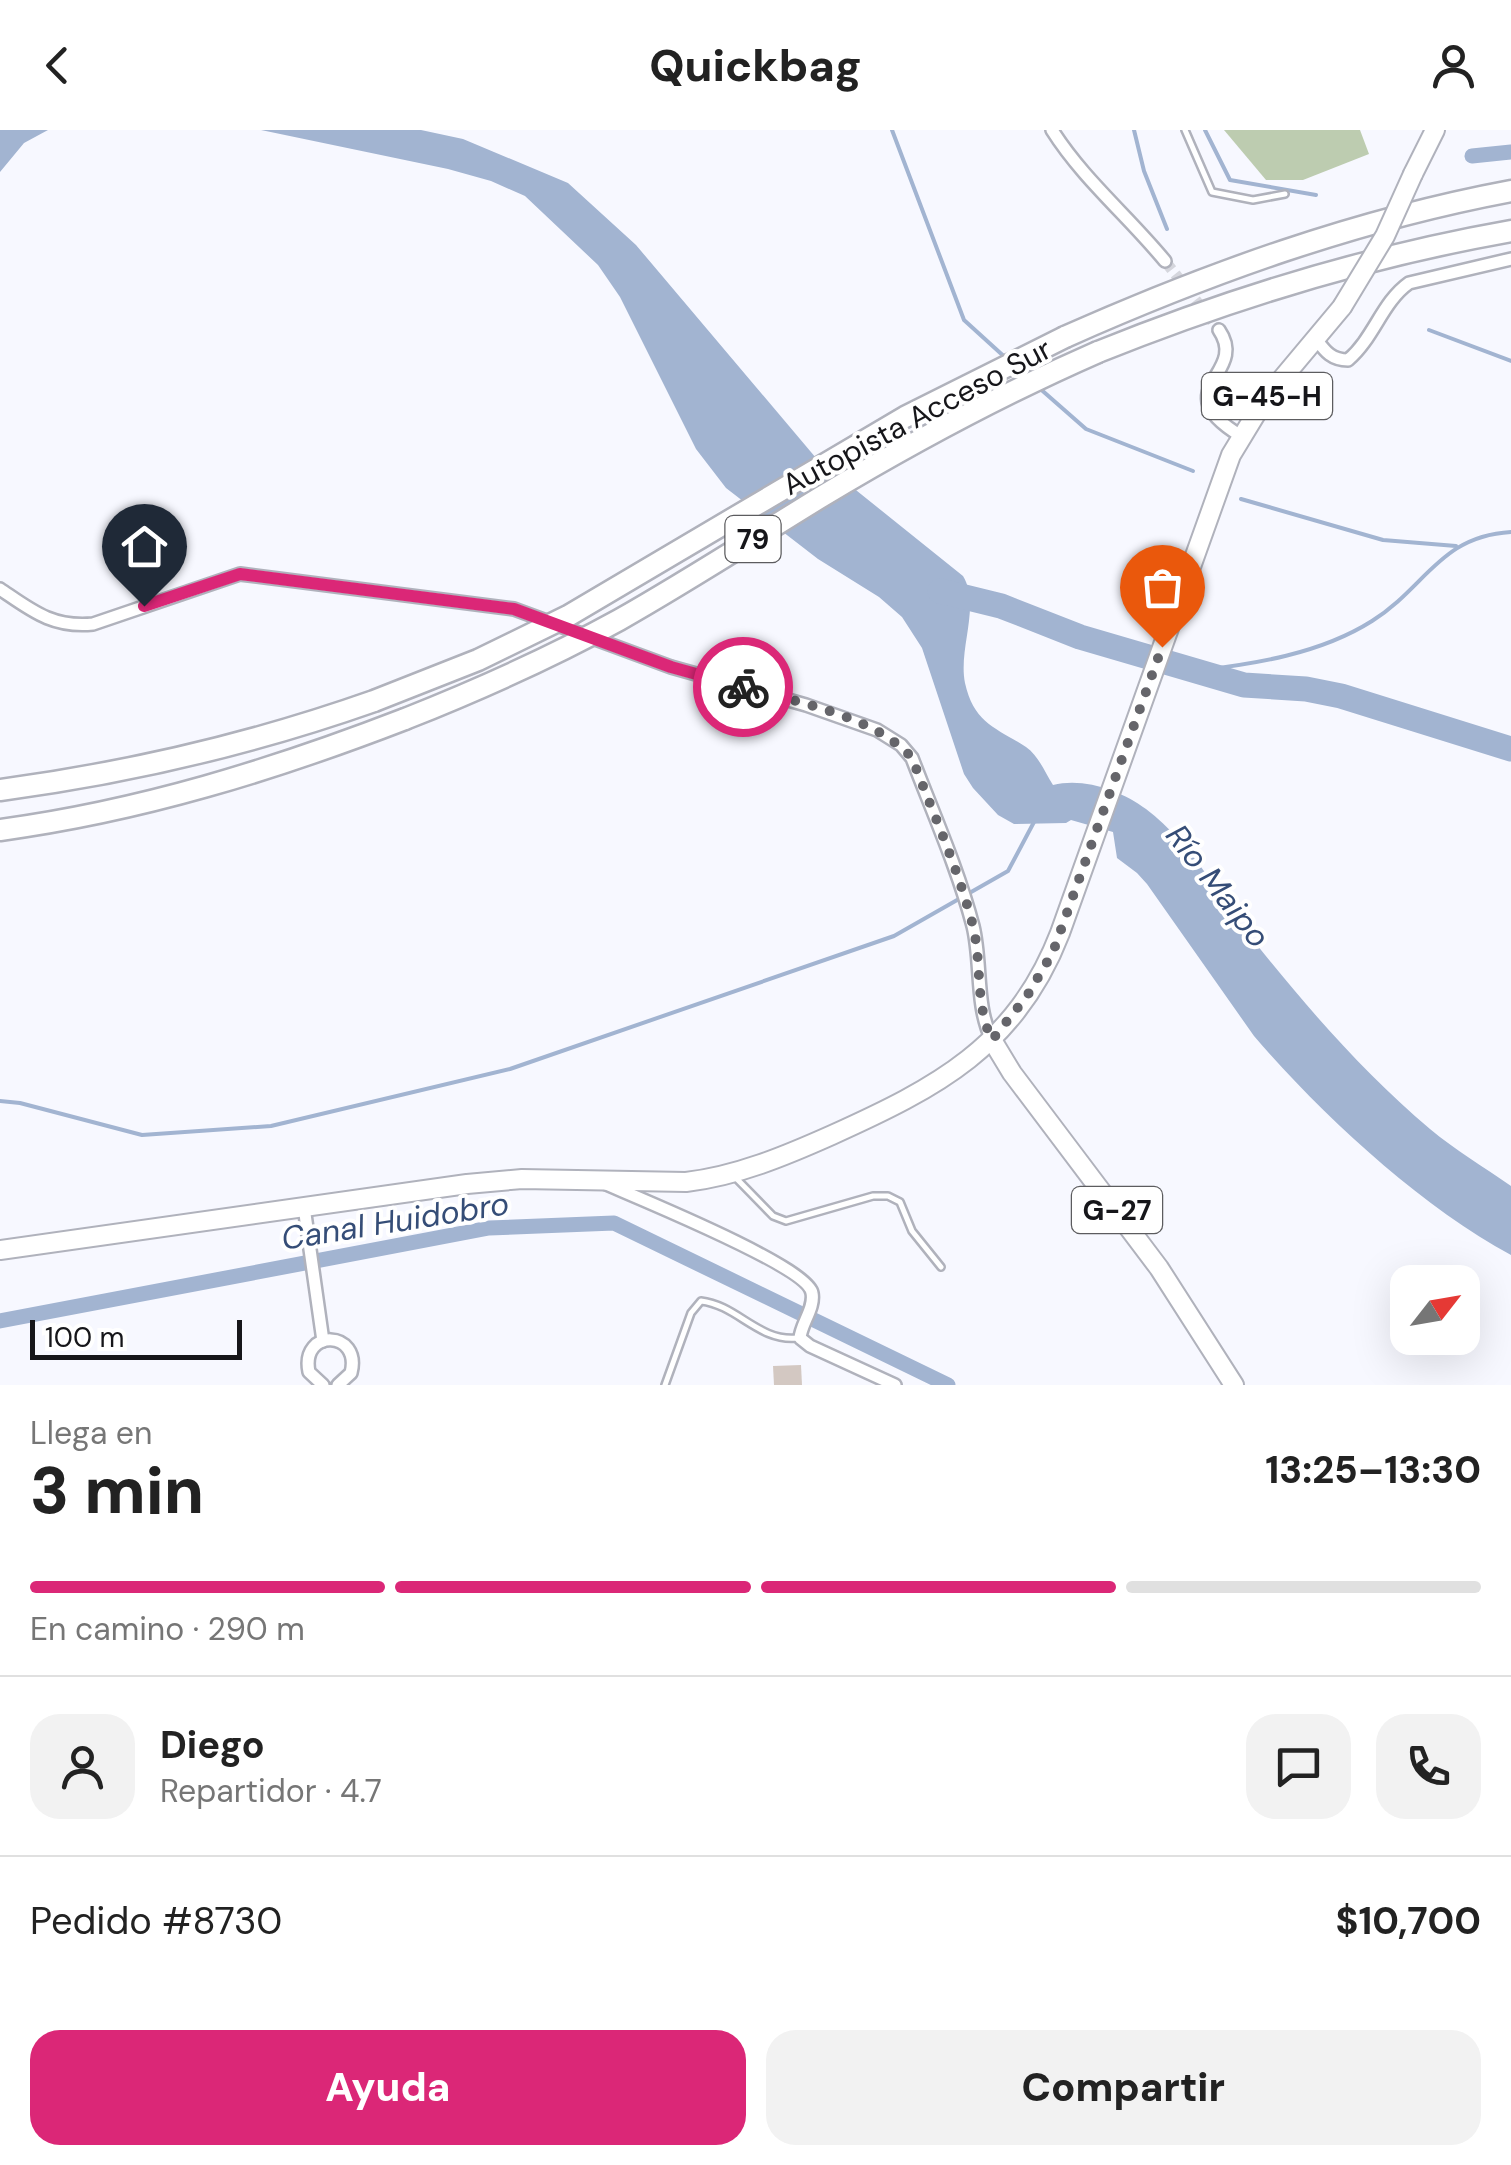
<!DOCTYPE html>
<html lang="es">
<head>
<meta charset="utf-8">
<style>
  body { margin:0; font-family:"DM Sans",sans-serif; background:#f2f2f2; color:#222; height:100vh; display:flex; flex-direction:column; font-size:38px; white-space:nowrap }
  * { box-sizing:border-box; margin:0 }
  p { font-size:32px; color:#767676 }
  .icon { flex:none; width:55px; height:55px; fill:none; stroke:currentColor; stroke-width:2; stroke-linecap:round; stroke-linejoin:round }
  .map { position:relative; height:1255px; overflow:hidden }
  .panel { display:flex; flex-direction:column; background:#fff; flex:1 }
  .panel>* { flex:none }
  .needle { width:65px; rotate:59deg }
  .controls { position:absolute; left:1390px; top:1135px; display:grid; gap:20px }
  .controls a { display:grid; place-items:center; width:90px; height:90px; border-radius:20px; background:#fff; box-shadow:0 10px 40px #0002; font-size:50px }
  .scale { position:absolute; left:30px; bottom:25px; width:212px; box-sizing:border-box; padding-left:10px; border:5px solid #16161a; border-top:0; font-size:28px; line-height:35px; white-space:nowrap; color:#16161a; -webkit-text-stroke:8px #fff; paint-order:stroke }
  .pin { position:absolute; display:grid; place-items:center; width:85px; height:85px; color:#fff; margin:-102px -42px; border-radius:50% 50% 50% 0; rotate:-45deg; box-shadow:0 0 10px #0007 }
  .pin .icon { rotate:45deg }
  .courier { position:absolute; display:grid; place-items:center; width:100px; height:100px; margin:-50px; border:8px solid #db2777; border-radius:50%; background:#fff; color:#222; box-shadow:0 2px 12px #0007 }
  .summary em { font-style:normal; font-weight:800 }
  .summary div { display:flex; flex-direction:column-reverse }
  .summary { display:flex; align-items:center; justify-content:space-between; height:170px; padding:0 30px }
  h1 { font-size:65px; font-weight:800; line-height:75px }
  .bar { display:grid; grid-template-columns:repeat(4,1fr); gap:15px 10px; align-content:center; height:120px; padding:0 30px }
  .bar i { height:12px; border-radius:8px; background:#e0e0e0 }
  .bar .on { background:#db2777 }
  .bar p { grid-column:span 4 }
  .line { display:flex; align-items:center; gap:25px; padding:0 30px; border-top:2px solid #e0e0e0 }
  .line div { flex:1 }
  .round { display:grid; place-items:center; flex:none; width:105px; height:105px; border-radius:30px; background:#f2f2f2 }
  .action { display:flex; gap:20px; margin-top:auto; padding:20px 30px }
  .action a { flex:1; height:115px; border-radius:30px; background:#db2777; color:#fff; font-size:40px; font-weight:800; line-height:115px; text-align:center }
  .action a+a { background:#f2f2f2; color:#222 }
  header { display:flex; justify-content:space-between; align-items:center; height:130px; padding:0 30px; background:#fff; font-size:45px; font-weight:800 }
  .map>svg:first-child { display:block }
</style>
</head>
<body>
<header><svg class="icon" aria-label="back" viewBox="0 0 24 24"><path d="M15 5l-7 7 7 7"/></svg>Quickbag<svg class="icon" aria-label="person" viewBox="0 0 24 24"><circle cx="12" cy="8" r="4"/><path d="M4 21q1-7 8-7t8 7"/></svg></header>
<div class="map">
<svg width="1511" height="1255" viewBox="0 0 1511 1255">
  <rect width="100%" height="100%" fill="#f7f8ff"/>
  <polygon fill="#bdccb0" points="1224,0 1360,0 1369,24 1303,50 1266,50"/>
  <g fill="#a2b4d1">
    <polygon points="0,0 48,0 24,13 0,42"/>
    <path d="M261 0H421L463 9 568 53 636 115 816 328 963 446C981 476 958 518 965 553 974 594 997 598 1026 617 1039 626 1045 643 1053 655 1084 647 1122 661 1146 679 1194 716 1221 769 1257 815 1309 880 1366 945 1430 999 1455 1020 1484 1037 1511 1056V1125C1419 1075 1322 985 1254 906L1147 754 1137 743 1117 728 1113 702 1071 690 1066 693 1014 694 998 685 973 658 964 644 922 518 902 487 879 467 818 429 726 358 696 319 620 167 598 135 525 66 491 51 448 39Z"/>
  </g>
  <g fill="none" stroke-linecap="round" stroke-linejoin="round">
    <g stroke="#a2b4d1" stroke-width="4">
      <polyline points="892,0 964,190 1008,230"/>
      <polyline points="1134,0 1144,41 1167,99"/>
      <polyline points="1205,0 1230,50 1316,65"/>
      <polyline points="1429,200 1511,231"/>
      <polyline points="1037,256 1086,299 1193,341"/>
      <polyline points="1241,369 1383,410 1456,416"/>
      <path d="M1195 541C1254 534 1320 524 1372 491 1426 457 1440 406 1511 402"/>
      <polyline points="0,971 20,973 142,1005 271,996 510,939 894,806 1008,741 1034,692"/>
    </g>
    <g stroke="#a2b4d1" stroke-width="15">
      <polyline points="1472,26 1511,22"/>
      <polyline points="0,1191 489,1098 614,1093 948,1255"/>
    </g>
    <polyline stroke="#a2b4d1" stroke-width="25" points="940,461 1001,476 1080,507 1244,555 1306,559 1341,566 1511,619"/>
  </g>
  <polygon fill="#d3c8c2" points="801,1235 802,1255 774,1255 773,1236"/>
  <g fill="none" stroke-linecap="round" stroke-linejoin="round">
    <polyline stroke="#d5d6dd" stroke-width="11" stroke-dasharray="11 5.5" stroke-linecap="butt" points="1165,131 1219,200"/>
    <defs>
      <g id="service">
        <polyline points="1185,0 1212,62 1253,70 1285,64"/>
        <polyline points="734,1046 773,1086 786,1091 873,1066 888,1066 900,1072 912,1101 941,1137"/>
        <path d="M665 1255 691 1183 701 1171C737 1175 759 1212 797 1208"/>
      </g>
      <g id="minor">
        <path d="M1052 0C1083 49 1128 86 1165 131"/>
        <path d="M1219 200C1250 245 1163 259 1241 306"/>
        <path d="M1316 209C1325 221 1331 230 1348 230 1374 208 1382 172 1409 153L1511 129"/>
        <path d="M0 459C31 480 52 498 93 494L240 444 514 479 671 537 806 575 877 600 901 615 912 628C933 683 958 739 973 796 982 833 975 875 992 910"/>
        <path d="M606 1054C638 1068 808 1137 812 1163 815 1178 801 1194 800 1208L810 1216 895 1255"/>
        <polyline points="304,1077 323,1211"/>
        <path d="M323 1255 309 1242C300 1198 362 1200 351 1243L338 1255"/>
      </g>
      <g id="primary">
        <polyline points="1413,44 1435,0"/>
        <polyline points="992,910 1012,943 1159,1138 1234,1255"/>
        <path d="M0 1120 467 1054 522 1049 686 1052C737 1046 785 1026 832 1005 936 958 1016 917 1060 803L1231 325 1265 269 1342 177"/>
      </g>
      <g id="motorway">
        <path d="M1065 207C1209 143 1356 90 1511 61"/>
        <path d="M1098 222C1232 168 1369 126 1511 101"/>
        <path d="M0 660C128 643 252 614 374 571"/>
        <path d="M0 700C140 681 273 640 405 589"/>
      </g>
    </defs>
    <use href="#service" stroke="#b0b2bc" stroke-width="10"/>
    <use href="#minor" stroke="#b0b2bc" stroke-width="16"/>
    <use href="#primary" stroke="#b0b2bc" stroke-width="22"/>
    <use href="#motorway" stroke="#b0b2bc" stroke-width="25"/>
    <use href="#service" stroke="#fff" stroke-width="5"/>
    <use href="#minor" stroke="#fff" stroke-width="11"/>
    <use href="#primary" stroke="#fff" stroke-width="18"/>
    <use href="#motorway" stroke="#fff" stroke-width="20"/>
    <defs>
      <polyline id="primary-bridge" points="1342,177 1385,106 1413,44"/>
      <g id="motorway-bridge">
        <polyline points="374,571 478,530 568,486 905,287 1065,207"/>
        <path d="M405 589C478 560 550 528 619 490 688 451 754 408 821 367 911 313 1002 264 1098 222"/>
      </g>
    </defs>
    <use href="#primary-bridge" stroke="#b0b2bc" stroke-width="22" stroke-linecap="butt"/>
    <use href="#motorway-bridge" stroke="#b0b2bc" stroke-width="25" stroke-linecap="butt"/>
    <use href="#primary-bridge" stroke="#fff" stroke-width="18"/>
    <use href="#motorway-bridge" stroke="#fff" stroke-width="20"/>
  </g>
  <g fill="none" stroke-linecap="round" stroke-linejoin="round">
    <path stroke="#65656a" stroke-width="10" stroke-dasharray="0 18" d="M743 557C796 572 875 586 912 628 933 683 958 738 973 796 982 833 975 876 992 910L1027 866 1053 822 1162 517"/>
    <polyline stroke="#db2777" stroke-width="12" points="144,476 240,444 514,479 671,537 743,557"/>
  </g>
  <g text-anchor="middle" stroke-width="8" stroke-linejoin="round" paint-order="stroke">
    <g fill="#fff" stroke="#5c5c5f" stroke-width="2.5">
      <rect x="1202" y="243" width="130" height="46" rx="8"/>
      <rect x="725.5" y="386" width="55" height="46" rx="8"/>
      <rect x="1072" y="1057" width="90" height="46" rx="8"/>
    </g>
    <g font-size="28" font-weight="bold" fill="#16161a">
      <text x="1267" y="276">G-45-H</text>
      <text x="753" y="419">79</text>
      <text x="1117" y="1090">G-27</text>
    </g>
    <g font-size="30" fill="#16161a" stroke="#fff">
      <text transform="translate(917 287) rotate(-28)" y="10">Autopista Acceso Sur</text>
    </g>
    <g font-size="32" font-style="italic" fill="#354d77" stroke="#fff">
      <text transform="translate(1218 756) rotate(52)" y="11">Río Maipo</text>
      <text transform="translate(395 1091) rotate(-9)" y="11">Canal Huidobro</text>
    </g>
  </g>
</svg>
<div class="controls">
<a><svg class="needle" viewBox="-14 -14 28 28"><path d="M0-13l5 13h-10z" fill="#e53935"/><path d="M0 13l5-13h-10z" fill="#767676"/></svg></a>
</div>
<div class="scale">100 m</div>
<div class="pin" style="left:1162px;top:517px;background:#ea580c"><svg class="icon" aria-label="bag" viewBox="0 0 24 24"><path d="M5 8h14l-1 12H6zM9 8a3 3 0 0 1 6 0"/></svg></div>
<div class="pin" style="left:144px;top:476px;background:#1f2937"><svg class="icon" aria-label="home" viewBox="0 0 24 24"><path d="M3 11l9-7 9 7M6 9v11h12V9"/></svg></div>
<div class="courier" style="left:743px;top:557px"><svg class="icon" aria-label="bike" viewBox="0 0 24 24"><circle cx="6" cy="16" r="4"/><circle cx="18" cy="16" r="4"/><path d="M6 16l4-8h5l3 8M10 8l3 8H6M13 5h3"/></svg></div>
</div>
<section class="panel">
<div class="summary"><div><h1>3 min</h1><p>Llega en</p></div><em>13:25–13:30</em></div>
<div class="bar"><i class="on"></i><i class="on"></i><i class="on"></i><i></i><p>En camino · 290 m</p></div>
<div class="line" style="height:180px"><a class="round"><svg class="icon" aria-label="person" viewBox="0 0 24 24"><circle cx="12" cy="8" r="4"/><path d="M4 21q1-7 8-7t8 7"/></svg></a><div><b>Diego</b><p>Repartidor · 4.7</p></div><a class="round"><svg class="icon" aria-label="chat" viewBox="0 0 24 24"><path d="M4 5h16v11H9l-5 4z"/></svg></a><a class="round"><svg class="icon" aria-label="phone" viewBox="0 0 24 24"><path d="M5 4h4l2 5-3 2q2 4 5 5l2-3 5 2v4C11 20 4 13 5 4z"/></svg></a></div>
<div class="line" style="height:130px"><div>Pedido #8730</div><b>$10,700</b></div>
<div class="action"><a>Ayuda</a><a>Compartir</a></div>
</section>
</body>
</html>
